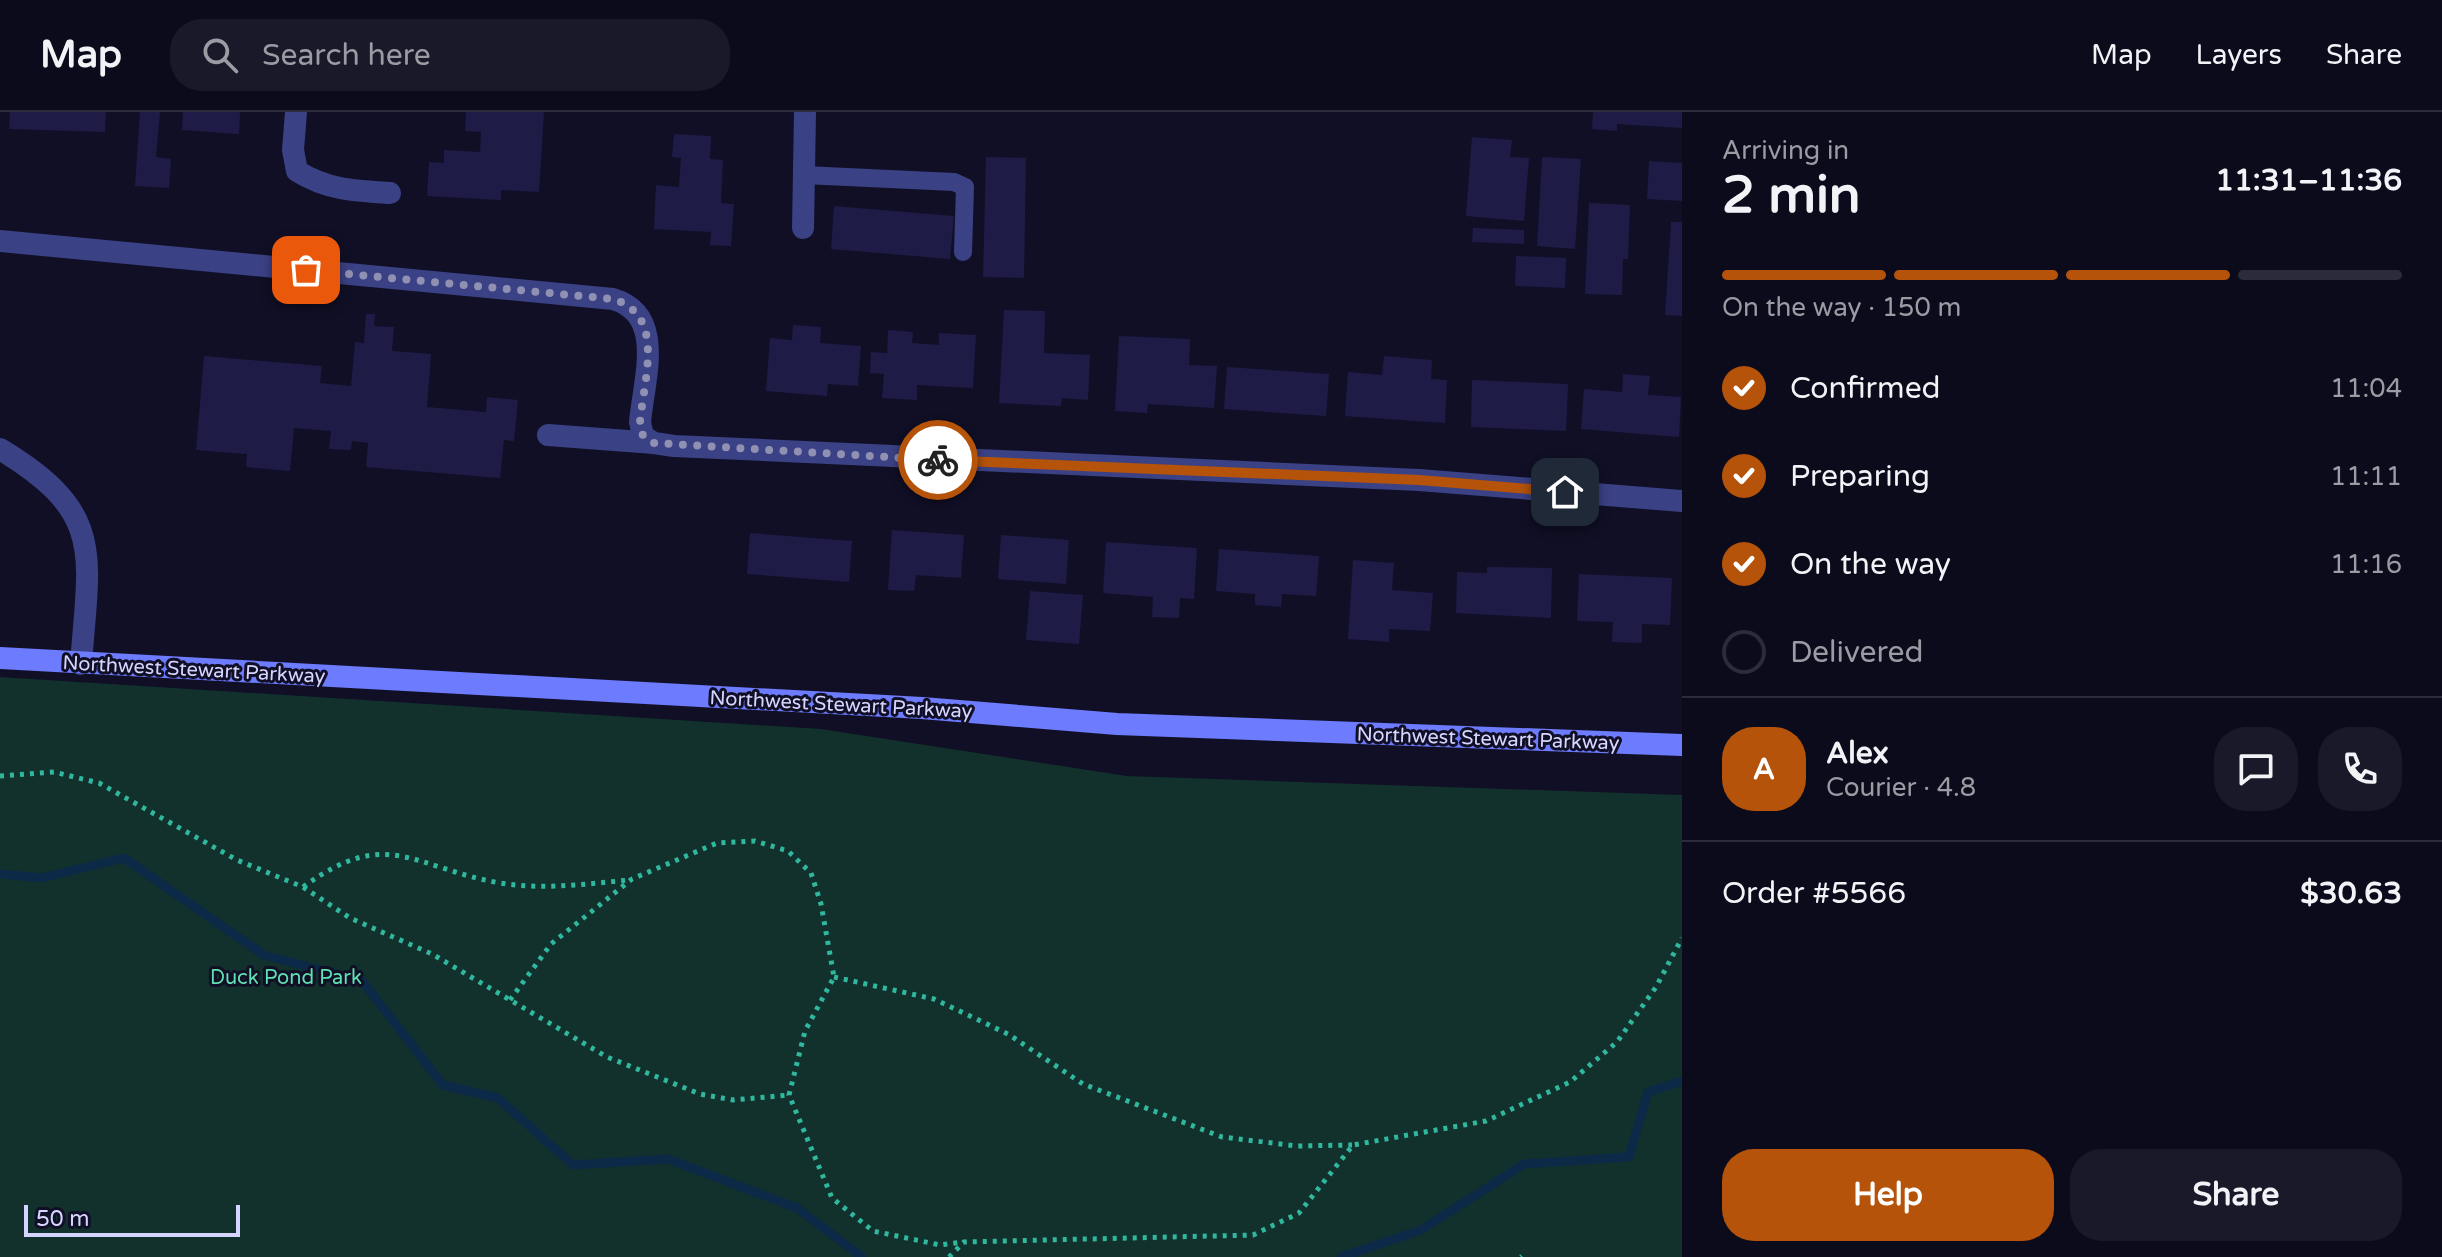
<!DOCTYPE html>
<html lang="en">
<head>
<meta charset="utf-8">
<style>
  body { margin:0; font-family:"Varela Round",sans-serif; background:#1a1929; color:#f1f3f6; height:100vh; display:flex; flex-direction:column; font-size:30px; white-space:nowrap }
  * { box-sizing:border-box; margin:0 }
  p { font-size:26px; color:#9a9ba3 }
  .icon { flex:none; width:44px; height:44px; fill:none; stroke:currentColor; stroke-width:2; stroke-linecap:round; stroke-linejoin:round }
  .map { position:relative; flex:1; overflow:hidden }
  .side { display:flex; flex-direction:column; background:#0c0b1c; width:760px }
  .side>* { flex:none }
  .scale { position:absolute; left:24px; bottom:20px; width:216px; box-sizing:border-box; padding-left:8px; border:4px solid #d5d5ff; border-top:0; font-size:22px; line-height:28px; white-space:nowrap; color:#d5d5ff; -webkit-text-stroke:6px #100f26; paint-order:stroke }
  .pin { position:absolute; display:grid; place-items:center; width:68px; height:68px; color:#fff; margin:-34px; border-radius:16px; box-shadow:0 4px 12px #0006 }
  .courier { position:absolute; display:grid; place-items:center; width:80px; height:80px; margin:-40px; border:6px solid #b45309; border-radius:50%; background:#fff; color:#222; box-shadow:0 2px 10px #0007 }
  .summary em { font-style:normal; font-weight:700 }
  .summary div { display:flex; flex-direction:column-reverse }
  .summary { display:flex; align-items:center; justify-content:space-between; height:136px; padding:0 40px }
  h1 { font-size:52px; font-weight:700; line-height:60px }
  .bar { display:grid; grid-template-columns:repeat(4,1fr); gap:12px 8px; align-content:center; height:96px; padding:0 40px }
  .bar i { height:10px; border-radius:6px; background:#2c2b3b }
  .bar .active { background:#b45309 }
  .bar p { grid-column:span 4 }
  .line { display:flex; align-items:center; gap:20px; padding:0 40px; border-top:2px solid #2c2b3b }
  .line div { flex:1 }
  .round { display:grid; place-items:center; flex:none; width:84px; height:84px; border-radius:32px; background:#1a1929 }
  ol { padding:0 40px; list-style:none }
  li { display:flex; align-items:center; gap:24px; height:88px }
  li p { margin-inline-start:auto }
  li .icon { padding:8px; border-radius:50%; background:#b45309; color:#fff; stroke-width:4 }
  li:last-child { color:#9a9ba3 }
  li i { width:44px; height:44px; border:4px solid #2c2b3b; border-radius:50% }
  .cta { display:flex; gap:16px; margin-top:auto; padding:16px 40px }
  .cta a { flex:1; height:92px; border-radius:32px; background:#b45309; color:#fff; font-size:32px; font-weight:700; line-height:92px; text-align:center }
  .cta a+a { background:#1a1929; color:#f1f3f6 }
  header { display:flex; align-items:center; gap:48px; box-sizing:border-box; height:112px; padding:0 40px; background:#0c0b1c; border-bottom:2px solid #2c2b3b }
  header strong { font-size:38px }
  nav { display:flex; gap:44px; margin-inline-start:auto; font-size:28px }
  .search { width:560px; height:72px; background:#1a1929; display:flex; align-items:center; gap:20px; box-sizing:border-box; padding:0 28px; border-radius:32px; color:#9a9ba3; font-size:30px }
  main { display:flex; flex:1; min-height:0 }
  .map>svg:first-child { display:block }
</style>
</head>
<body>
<header>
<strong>Map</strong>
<div class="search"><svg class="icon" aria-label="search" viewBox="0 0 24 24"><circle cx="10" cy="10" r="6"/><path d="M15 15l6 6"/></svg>Search here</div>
<nav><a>Map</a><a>Layers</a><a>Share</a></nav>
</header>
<main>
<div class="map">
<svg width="1682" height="1145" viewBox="0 0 1682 1145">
  <rect width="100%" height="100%" fill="#100f26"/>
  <polygon fill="#12302c" points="0,565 821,617 1127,664 1682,683 1682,1145 0,1145"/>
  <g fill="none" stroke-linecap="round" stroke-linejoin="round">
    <g stroke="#0c2a48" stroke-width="9">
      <polyline points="0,762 41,766 124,746 264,843 362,869 443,973 498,986 573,1053 668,1047 797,1096 862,1145"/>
      <polyline points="1341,1145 1421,1118 1524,1052 1629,1045 1648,980 1682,969"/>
    </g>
  </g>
  <g fill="#1f1b47">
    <polygon points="10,0 106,0 105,20 9,17"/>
    <polygon points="140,0 160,0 156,45 171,47 169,76 135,74"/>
    <polygon points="183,0 240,0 239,22 182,18"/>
    <polygon points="466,0 544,0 539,80 501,78 501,88 427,84 429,50 444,51 444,38 480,40 481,20 465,19"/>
    <polygon points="1593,0 1682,0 1682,16 1617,12 1617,19 1592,17"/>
    <polygon points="674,22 711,24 710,47 723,48 721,91 734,92 731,134 710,133 711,120 654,117 656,73 679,75 681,46 672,45"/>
    <polygon points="1472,25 1512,28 1510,45 1529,46 1524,109 1466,104"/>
    <polygon points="986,45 1026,46 1024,166 983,165"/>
    <polygon points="1542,45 1581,47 1575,137 1537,134"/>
    <polygon points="1649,49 1682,51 1682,89 1647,87"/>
    <polygon points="1589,91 1630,93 1628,147 1623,147 1622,183 1585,182"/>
    <polygon points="834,94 954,104 950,147 831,137"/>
    <polygon points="1671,110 1682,110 1682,204 1665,203"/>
    <polygon points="1473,116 1524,118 1524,132 1472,130"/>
    <polygon points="1516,144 1566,146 1565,176 1515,174"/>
    <polygon points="1004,198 1045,199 1044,241 1090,243 1088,288 1062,286 1061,294 999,291"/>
    <polygon points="366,202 375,202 374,214 394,215 392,239 431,242 427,295 486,300 487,285 518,288 514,329 504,328 500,366 366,355 368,331 352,329 351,338 329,337 331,319 294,316 290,359 246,355 247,342 196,338 204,244 322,254 320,271 351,274 355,230 364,231"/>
    <polygon points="793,213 821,215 820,231 861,234 858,274 828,272 827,284 766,279 770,226 792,228"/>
    <polygon points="888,218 913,220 912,231 939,233 939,221 976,223 973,276 917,273 917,288 882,286 884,262 870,261 871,240 887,241"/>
    <polygon points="1119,224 1190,227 1189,253 1217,254 1214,296 1148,292 1147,301 1115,299"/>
    <polygon points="1384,244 1432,248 1431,267 1447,268 1445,311 1345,304 1348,260 1382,263"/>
    <polygon points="1227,255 1329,262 1326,304 1224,297"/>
    <polygon points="1623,262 1650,264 1648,283 1681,285 1679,325 1581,317 1584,277 1622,280"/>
    <polygon points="1472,268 1568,272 1566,319 1471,315"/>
    <polygon points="892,418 964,423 961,466 916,463 914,479 888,478"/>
    <polygon points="750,421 852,429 849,470 747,462"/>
    <polygon points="1001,423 1069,428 1066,472 998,467"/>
    <polygon points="1106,430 1197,436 1194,487 1180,486 1179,506 1152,505 1153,485 1103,481"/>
    <polygon points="1219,437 1319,444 1316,484 1282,482 1281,495 1255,493 1255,482 1216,479"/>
    <polygon points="1353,448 1394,451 1392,478 1433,481 1430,519 1389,517 1389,530 1348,527"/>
    <polygon points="1487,455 1552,456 1551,506 1456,501 1457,460 1487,461"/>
    <polygon points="1579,462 1672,466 1670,513 1642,512 1642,531 1612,530 1613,510 1577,509"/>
    <polygon points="1030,479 1083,483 1079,532 1026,528"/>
  </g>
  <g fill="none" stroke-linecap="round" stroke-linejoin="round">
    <g stroke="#30b89f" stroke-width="5" stroke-dasharray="4 6" stroke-linecap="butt">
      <polyline points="0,664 54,660 99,671 237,748 303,775 350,806 432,842 607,945 700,982 733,988 789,983"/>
      <path d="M303 775C388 713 413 756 500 771 543 778 587 772 629 768"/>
      <polyline points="834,865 934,887 1008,922 1083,972 1222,1025 1297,1034 1352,1033"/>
      <polyline points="510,888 551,832 632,767 717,731 755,729 788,739 811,761 821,792 834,865 805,919 789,983 832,1086 873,1119 940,1133 964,1130"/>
      <polyline points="949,1145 964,1130 1253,1123 1299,1101 1353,1033 1486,1009 1570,970 1617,930 1656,875 1682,826"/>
      <polyline points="1521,1145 1522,1144"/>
    </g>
    <polyline stroke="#3b4185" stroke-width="18" points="804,63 954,70 965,75 963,140"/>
    <g stroke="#3b4185" stroke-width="22">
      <path d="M296 0 293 38 297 59C327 78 356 79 390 81"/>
      <polyline points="803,116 805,0"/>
      <path d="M0 129 613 187C666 203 644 266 640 310L643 324 654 331 674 334 1419 368 1682 389"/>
      <polyline points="548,323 654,331"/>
      <path d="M0 337C106 401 89 441 81 552"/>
    </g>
    <polyline stroke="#6d7bfe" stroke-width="22" points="0,546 922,596 1117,612 1682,633"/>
  </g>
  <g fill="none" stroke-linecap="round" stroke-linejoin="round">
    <path stroke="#9090b3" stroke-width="8" stroke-dasharray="0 14.4" d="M306 158 613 187C666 203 644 266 640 310L643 324 654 331 938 348"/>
    <polyline stroke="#b45309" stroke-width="10" points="938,348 1419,368 1565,380"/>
  </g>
  <g text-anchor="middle" stroke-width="6" stroke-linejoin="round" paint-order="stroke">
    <g font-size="20" fill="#d5d5ff" stroke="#100f26">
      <text transform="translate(194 557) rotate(3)" y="7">Northwest Stewart Parkway</text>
      <text transform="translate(841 592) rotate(3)" y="7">Northwest Stewart Parkway</text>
      <text transform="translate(1488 626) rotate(2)" y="7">Northwest Stewart Parkway</text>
    </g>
    <g font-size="20" fill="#60dfb0" stroke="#100f26">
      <text x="286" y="872">Duck Pond Park</text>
    </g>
  </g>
</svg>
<div class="scale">50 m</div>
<div class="pin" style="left:306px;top:158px;background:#ea580c"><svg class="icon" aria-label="bag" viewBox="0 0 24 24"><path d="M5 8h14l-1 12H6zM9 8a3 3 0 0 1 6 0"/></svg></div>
<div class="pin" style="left:1565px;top:380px;background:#1f2937"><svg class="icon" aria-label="home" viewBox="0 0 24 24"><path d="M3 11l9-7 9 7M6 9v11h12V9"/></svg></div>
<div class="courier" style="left:938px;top:348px"><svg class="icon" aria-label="bike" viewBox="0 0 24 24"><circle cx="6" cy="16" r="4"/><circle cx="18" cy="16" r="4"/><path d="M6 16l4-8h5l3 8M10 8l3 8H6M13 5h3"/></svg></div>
</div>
<section class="side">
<div class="summary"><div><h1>2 min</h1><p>Arriving in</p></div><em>11:31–11:36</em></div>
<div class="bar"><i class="active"></i><i class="active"></i><i class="active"></i><i></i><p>On the way · 150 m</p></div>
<ol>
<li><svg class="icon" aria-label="check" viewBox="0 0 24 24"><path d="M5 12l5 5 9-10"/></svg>Confirmed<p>11:04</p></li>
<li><svg class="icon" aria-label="check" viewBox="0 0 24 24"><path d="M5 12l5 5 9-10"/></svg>Preparing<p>11:11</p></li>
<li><svg class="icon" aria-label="check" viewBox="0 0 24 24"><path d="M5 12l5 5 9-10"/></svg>On the way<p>11:16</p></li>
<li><i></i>Delivered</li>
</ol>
<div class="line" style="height:144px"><b class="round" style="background:#b45309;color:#fff">A</b><div><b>Alex</b><p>Courier · 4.8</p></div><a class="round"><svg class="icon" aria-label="chat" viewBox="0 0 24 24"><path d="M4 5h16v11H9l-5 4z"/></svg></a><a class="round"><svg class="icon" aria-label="phone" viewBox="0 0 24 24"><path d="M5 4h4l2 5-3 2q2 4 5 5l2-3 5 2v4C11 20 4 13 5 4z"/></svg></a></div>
<div class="line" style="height:104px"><div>Order #5566</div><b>$30.63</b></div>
<div class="cta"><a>Help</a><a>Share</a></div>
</section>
</main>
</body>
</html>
